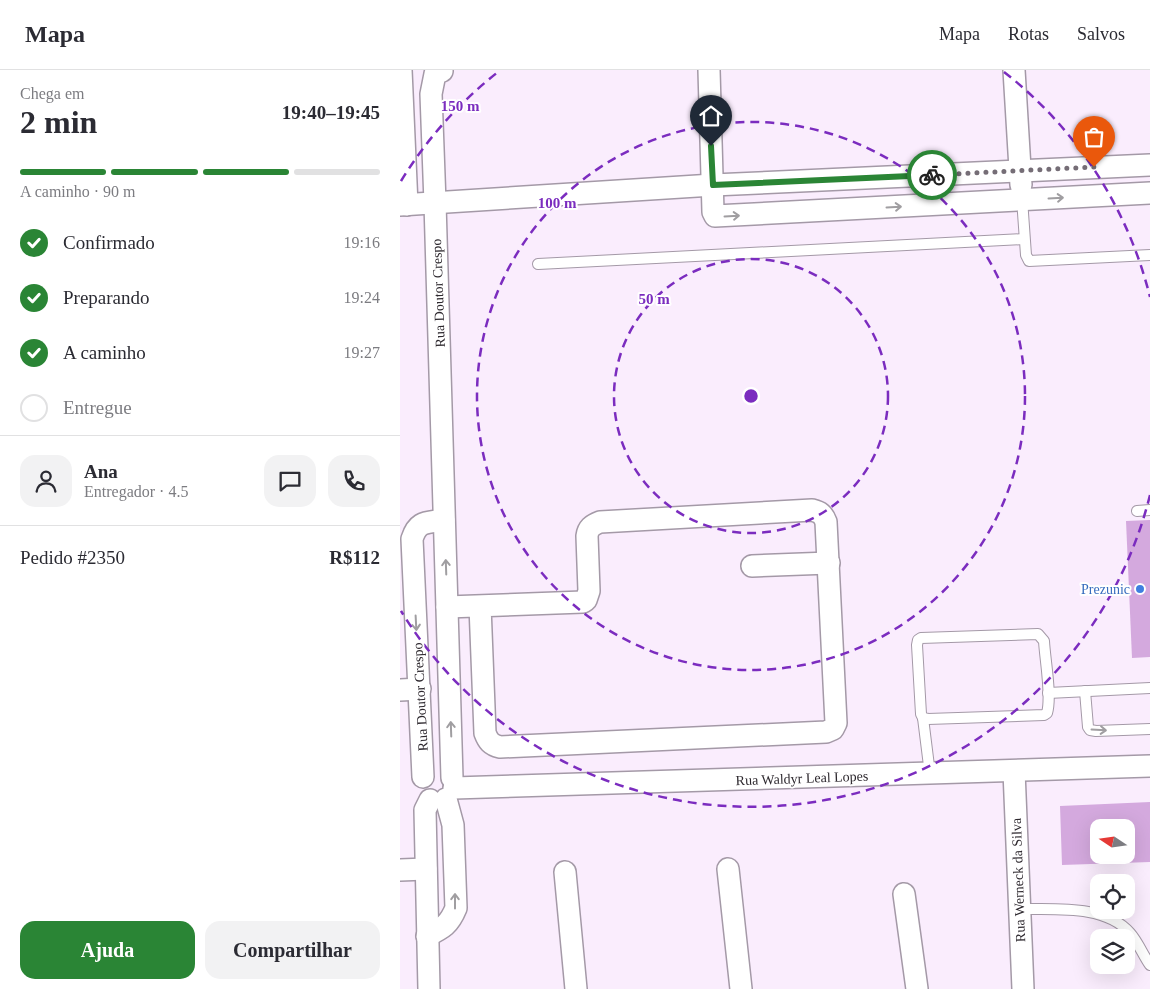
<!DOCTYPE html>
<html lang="pt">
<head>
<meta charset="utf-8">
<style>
  body { margin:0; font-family:Georgia,serif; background:#f2f2f3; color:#2b2b33; height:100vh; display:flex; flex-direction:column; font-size:19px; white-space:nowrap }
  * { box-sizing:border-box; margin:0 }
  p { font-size:16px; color:#7c7c81 }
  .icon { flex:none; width:28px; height:28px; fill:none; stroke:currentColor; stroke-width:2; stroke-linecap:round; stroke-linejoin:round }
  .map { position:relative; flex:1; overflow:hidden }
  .drawer { display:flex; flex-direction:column; background:#fff; width:400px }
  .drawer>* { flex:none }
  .needle { width:32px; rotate:283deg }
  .controls { position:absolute; left:690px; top:749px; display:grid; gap:10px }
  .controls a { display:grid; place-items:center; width:45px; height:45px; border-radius:10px; background:#fff; box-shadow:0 5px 20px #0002; font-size:25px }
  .pin { position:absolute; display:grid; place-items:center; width:42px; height:42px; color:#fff; margin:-51px -21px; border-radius:50% 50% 50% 0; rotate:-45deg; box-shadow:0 0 5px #0007 }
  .pin .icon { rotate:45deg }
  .courier { position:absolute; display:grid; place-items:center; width:50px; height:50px; margin:-25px; border:4px solid #2a8535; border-radius:50%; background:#fff; color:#222; box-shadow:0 1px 6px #0007 }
  .overview em { font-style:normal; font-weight:800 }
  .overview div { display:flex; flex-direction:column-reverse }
  .overview { display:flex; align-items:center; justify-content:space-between; height:85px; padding:0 20px }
  h1 { font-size:32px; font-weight:800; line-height:38px }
  .bar { display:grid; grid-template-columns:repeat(4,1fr); gap:8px 5px; align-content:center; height:60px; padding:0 20px }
  .bar i { height:6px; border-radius:4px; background:#e1e1e2 }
  .bar .active { background:#2a8535 }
  .bar p { grid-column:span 4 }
  .line { display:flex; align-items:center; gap:12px; padding:0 20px; border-top:1px solid #e1e1e2 }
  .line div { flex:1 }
  .round { display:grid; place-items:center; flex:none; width:52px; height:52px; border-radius:15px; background:#f2f2f3 }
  ol { padding:0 20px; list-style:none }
  li { display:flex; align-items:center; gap:15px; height:55px }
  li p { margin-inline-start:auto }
  li .icon { padding:5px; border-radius:50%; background:#2a8535; color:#fff; stroke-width:4 }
  li:last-child { color:#7c7c81 }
  li i { width:28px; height:28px; border:2px solid #e1e1e2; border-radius:50% }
  .primary-button { display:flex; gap:10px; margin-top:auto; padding:10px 20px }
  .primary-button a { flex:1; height:58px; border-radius:15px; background:#2a8535; color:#fff; font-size:20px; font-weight:800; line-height:58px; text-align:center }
  .primary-button a+a { background:#f2f2f3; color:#2b2b33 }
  header { display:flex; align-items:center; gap:30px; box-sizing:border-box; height:70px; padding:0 25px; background:#fff; border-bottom:1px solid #e1e1e2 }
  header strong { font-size:24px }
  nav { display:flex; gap:28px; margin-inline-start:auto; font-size:18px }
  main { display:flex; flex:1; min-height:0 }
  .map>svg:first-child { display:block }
</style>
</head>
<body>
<header>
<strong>Mapa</strong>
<nav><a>Mapa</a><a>Rotas</a><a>Salvos</a></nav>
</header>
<main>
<section class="drawer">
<div class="overview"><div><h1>2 min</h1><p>Chega em</p></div><em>19:40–19:45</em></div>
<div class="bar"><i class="active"></i><i class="active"></i><i class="active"></i><i></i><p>A caminho · 90 m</p></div>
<ol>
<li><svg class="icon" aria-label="check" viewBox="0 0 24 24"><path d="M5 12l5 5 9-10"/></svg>Confirmado<p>19:16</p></li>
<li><svg class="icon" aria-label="check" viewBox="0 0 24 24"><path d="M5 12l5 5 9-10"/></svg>Preparando<p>19:24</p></li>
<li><svg class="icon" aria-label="check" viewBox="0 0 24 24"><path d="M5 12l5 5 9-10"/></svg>A caminho<p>19:27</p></li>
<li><i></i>Entregue</li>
</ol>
<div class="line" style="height:90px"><a class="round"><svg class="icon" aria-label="person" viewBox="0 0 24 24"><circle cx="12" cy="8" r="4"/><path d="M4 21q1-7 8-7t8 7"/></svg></a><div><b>Ana</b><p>Entregador · 4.5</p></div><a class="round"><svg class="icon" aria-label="chat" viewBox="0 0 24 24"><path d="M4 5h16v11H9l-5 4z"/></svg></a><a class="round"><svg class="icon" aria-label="phone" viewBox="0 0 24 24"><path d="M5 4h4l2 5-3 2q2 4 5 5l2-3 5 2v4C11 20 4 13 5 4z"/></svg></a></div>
<div class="line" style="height:65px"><div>Pedido #2350</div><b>R$112</b></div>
<div class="primary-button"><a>Ajuda</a><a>Compartilhar</a></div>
</section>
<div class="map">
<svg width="750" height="919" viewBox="0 0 750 919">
  <rect width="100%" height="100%" fill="#faedfd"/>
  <g fill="#d4a9de" fill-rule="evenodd">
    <polygon points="750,450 750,587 732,588 726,451"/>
    <path d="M750 732V792L662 795 660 736ZM699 758H726V785H699Z"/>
  </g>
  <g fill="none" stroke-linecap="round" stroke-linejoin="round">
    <defs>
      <g id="lane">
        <polyline points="622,129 626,185 629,191 750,185"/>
        <polyline points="138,194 624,169"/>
        <polyline points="737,441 750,440"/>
        <path d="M638 564 644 571C645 590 652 626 647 643L644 645 528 649 523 648 521 644 517 575 518 570 521 568Z"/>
        <polyline points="685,621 688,657 690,660 696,661 750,659"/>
        <polyline points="648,623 750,618"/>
        <polyline points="523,648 530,704"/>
        <path d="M620 839C653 840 705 834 730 863 738 872 743 885 750 895"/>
      </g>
      <g id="street">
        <polyline points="1,0 7,135"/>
        <polyline points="309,0 313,142 315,146 750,123"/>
        <polyline points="614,0 621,115"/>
        <polyline points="42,1 35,4 31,24 35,133 52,708"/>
        <polyline points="0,135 313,115 750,95"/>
        <polyline points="352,496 429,493"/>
        <path d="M47 537 183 532 186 530 189 521 187 466C188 458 192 455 200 452L412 440C420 442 423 444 426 452L436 653 433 659 426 662 100 677C91 675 88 671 85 663L80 536"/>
        <polyline points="0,620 20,619"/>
        <polyline points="614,701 623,919"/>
        <path d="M23 707 12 469C18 450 27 453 44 450"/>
        <polyline points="54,718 750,696"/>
        <polyline points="328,799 341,919"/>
        <polyline points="0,800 26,799"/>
        <polyline points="165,802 176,919"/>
        <polyline points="504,824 517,919"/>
        <path d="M27 866C43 858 49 855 56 838L53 755 46 729"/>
        <polyline points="29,919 25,740 30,730"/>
      </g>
    </defs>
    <use href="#lane" stroke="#a499a7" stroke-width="12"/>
    <use href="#street" stroke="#a499a7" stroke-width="24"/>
    <use href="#lane" stroke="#fff" stroke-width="10"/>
    <use href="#street" stroke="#fff" stroke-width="21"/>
  </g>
  <defs><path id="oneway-shaft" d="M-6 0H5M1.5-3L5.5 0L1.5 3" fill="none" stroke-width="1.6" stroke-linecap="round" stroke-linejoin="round" transform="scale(1.25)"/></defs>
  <g stroke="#a09ea1">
    <use href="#oneway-shaft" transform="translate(656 128) rotate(-3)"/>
    <use href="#oneway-shaft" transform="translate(494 137) rotate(-3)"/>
    <use href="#oneway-shaft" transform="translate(332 146) rotate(-3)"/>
    <use href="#oneway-shaft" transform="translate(46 497) rotate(-92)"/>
    <use href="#oneway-shaft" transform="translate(16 553) rotate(87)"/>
    <use href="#oneway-shaft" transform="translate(51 659) rotate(-92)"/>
    <use href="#oneway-shaft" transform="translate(699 660) rotate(3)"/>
    <use href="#oneway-shaft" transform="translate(55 831) rotate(-90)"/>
  </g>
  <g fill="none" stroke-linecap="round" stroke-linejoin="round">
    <polyline stroke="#756d76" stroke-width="5" stroke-dasharray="0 9" points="532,105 694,97"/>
    <polyline stroke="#2a8535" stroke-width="6" points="311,76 313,115 532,105"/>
  </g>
  <g fill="none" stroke="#7b2cbf" stroke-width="2.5" stroke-dasharray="9 6">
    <circle cx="351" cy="326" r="137"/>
    <circle cx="351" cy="326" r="274"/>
    <path d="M750 425A411 411 0 0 1 1 541M1 111A411 411 0 0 1 98 2M604 2A411 411 0 0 1 750 227"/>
  </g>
  <circle fill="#3f7fe0" stroke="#fff" stroke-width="2" cx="740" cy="519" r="5"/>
  <g text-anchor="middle" stroke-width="4" stroke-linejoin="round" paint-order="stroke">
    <g font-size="14" fill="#2d282e" stroke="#fff">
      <text transform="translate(38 223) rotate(-92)" y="5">Rua Doutor Crespo</text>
      <text transform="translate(20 627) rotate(-93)" y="5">Rua Doutor Crespo</text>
      <text transform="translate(402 708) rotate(-2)" y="5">Rua Waldyr Leal Lopes</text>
      <text transform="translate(618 810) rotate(-92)" y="5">Rua Werneck da Silva</text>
    </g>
    <g font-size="14" fill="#366cbe" stroke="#fff" text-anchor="end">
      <text x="730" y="524">Prezunic</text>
    </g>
  </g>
  <circle cx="351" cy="326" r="8" fill="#7b2cbf" stroke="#fff" stroke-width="2.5"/>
  <g font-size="15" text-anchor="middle" font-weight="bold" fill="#7b2cbf" stroke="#fff" stroke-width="4" stroke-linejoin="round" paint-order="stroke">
    <text x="60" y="41">150 m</text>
    <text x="157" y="138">100 m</text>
    <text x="254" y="234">50 m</text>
  </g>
</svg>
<div class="controls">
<a><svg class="needle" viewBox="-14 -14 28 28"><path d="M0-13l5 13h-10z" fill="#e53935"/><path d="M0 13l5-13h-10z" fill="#7c7c81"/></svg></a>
<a><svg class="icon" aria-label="locate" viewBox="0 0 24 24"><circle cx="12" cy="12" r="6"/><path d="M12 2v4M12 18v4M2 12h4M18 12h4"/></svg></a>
<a><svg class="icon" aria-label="layers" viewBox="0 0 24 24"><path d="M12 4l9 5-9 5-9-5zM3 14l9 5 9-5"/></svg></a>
</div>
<div class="pin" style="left:694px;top:97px;background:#ea580c"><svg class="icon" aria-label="bag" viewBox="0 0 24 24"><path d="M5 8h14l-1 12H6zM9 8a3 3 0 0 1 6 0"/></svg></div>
<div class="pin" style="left:311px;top:76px;background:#1f2937"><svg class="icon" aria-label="home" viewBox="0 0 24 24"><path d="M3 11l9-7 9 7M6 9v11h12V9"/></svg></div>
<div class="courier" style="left:532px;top:105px"><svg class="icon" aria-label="bike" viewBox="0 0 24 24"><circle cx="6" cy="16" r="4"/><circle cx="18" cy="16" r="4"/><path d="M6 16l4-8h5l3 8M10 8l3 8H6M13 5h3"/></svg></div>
</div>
</main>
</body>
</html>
